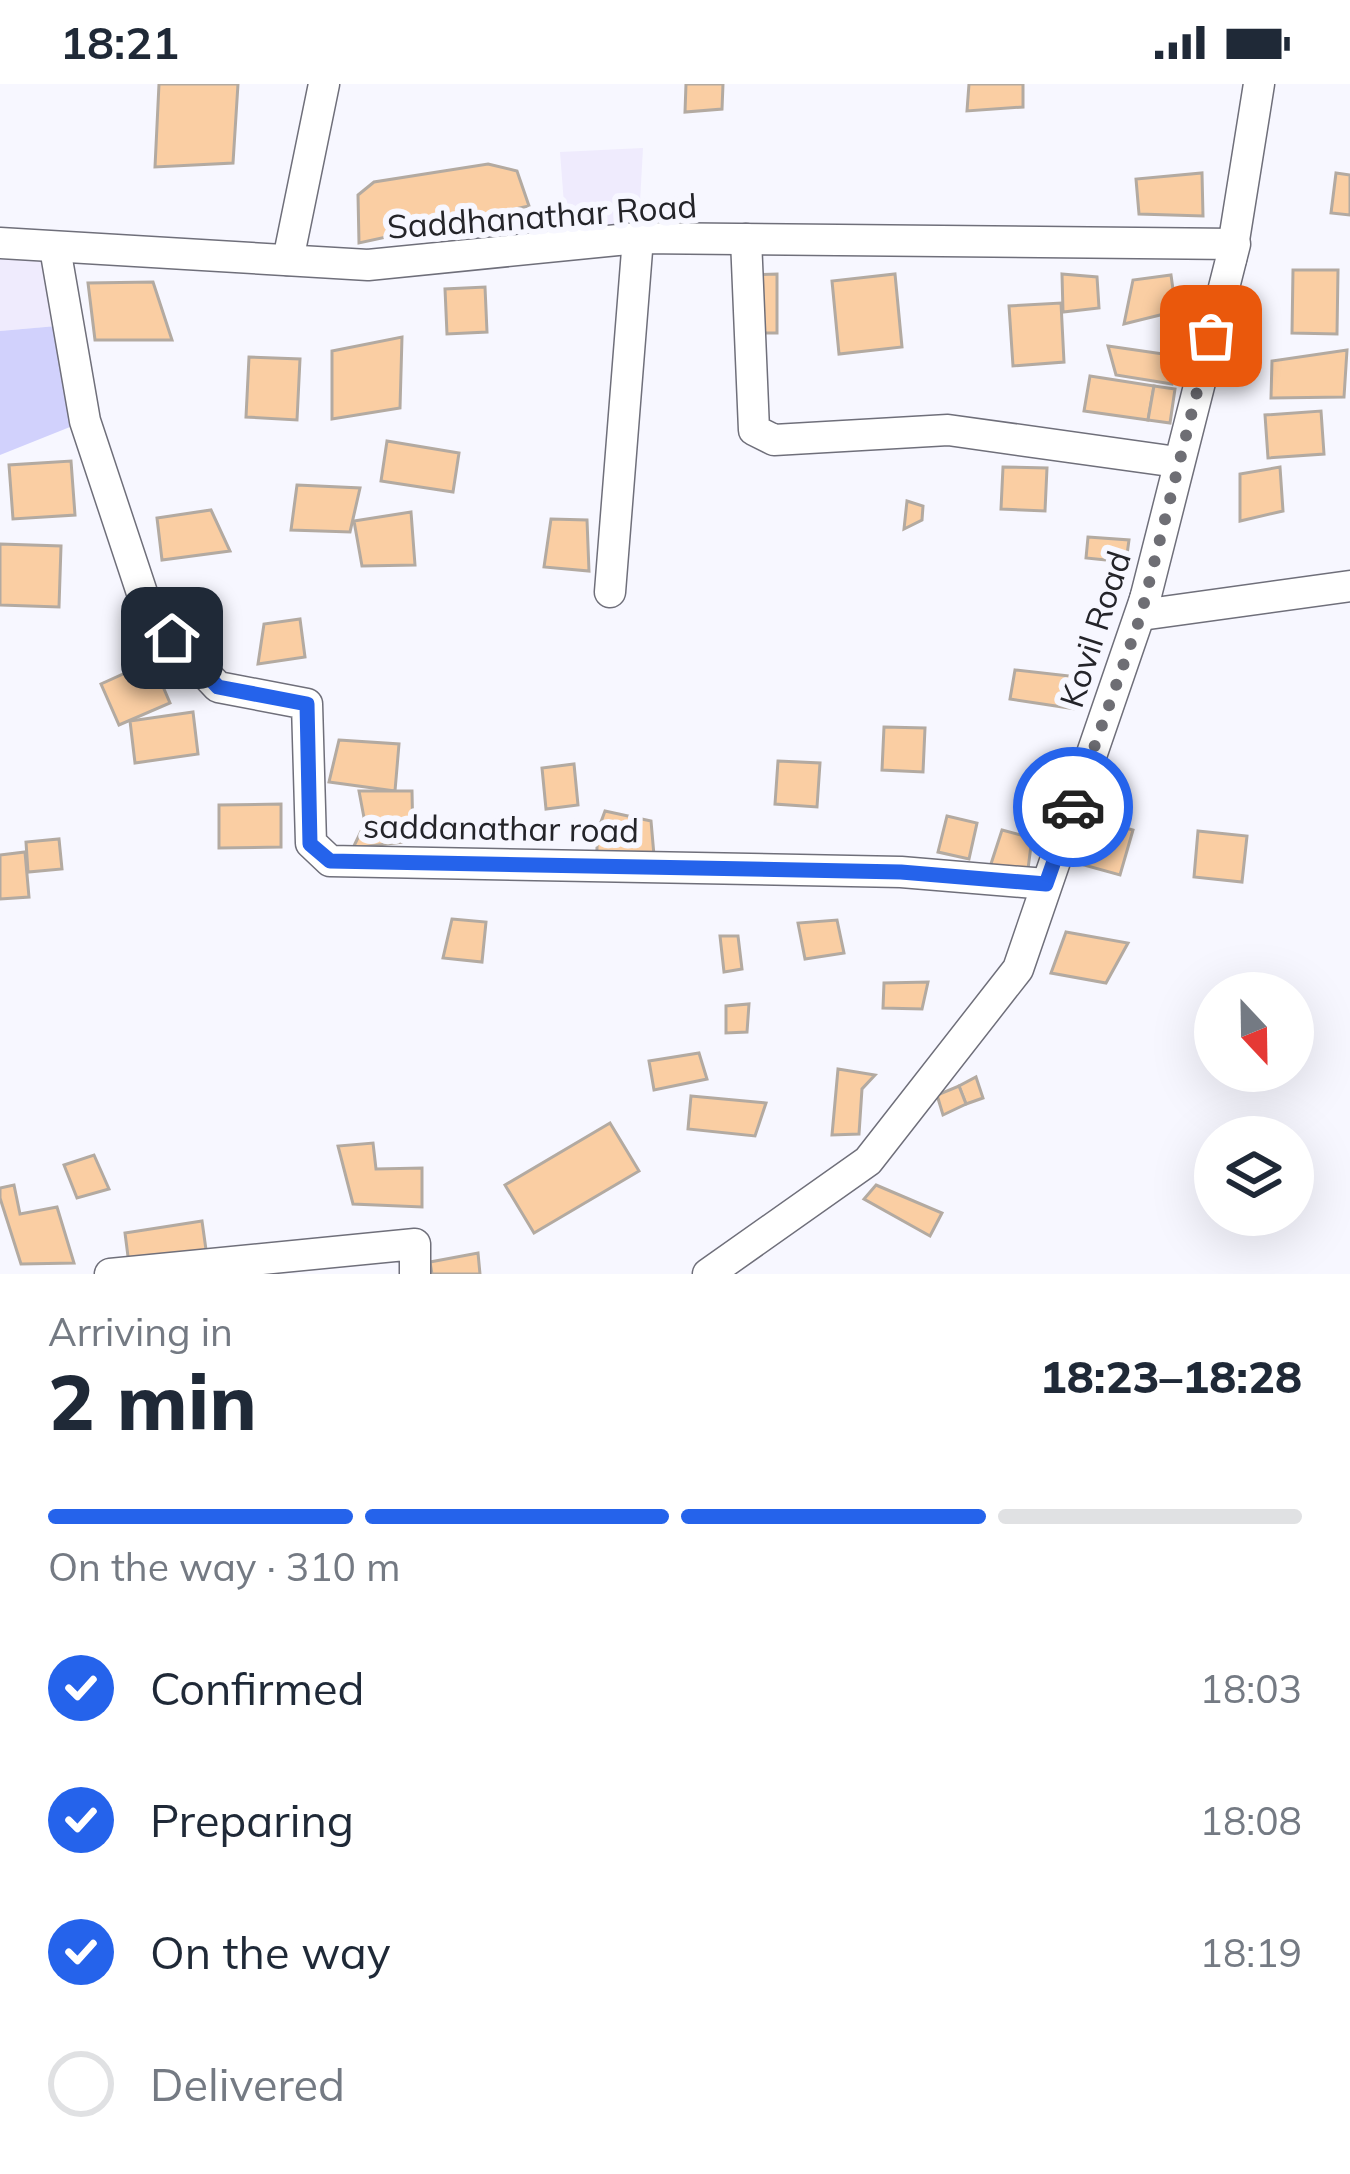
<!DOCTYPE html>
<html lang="en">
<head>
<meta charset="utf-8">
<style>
  body { margin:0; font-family:Mulish,sans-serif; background:#f6f6f7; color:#1f2937; height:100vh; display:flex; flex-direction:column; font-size:45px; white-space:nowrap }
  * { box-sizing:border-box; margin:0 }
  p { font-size:39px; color:#747a83 }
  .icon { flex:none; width:66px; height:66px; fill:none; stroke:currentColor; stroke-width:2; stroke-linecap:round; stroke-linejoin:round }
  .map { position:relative; height:1190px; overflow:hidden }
  .details { display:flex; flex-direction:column; background:#fff; flex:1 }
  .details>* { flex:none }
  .needle { width:78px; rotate:158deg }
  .buttons { position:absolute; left:1194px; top:888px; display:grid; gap:24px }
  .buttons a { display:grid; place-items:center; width:120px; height:120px; border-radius:50%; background:#fff; box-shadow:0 12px 48px #0002; font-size:60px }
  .pin { position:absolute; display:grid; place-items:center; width:102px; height:102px; color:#fff; margin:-51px; border-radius:24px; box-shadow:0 6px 18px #0006 }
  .courier { position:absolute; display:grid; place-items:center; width:120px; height:120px; margin:-60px; border:9px solid #2563eb; border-radius:50%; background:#fff; color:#222; box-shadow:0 3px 15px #0007 }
  .head em { font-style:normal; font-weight:800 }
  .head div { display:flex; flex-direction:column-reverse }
  .head { display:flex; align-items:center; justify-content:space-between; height:204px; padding:0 48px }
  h1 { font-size:78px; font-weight:800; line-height:90px }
  .bar { display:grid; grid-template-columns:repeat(4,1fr); gap:18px 12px; align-content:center; height:144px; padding:0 48px }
  .bar i { height:15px; border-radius:9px; background:#e0e1e3 }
  .bar .active { background:#2563eb }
  .bar p { grid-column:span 4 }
  ol { padding:0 48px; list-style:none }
  li { display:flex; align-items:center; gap:36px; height:132px }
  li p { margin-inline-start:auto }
  li .icon { padding:12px; border-radius:50%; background:#2563eb; color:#fff; stroke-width:4 }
  li:last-child { color:#747a83 }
  li i { width:66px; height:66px; border:6px solid #e0e1e3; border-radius:50% }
  .status { display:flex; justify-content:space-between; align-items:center; height:84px; padding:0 60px; background:#fff; direction:ltr }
  .status svg { height:33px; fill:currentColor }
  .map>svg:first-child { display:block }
</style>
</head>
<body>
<div class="status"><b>18:21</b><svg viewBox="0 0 49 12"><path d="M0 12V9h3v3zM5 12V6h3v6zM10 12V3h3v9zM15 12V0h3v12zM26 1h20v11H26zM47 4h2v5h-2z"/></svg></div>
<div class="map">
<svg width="1350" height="1190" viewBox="0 0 1350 1190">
  <rect width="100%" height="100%" fill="#f7f7ff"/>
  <g fill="#efebfd">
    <polygon points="643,64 638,154 567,159 560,68"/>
    <polygon points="0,159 55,164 68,241 0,247"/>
  </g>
  <polygon fill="#d1d1fc" points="68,241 85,337 0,371 0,247"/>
  <g fill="#facea3" stroke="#b3aaa1" stroke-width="3">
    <polygon points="159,0 238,0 233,79 155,83"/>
    <polygon points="686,0 723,0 722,25 685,28"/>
    <polygon points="969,0 1023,0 1023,23 967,27"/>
    <polygon points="488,80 517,87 529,122 359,159 358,111 374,98"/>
    <polygon points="1202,89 1203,132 1139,130 1136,95"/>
    <polygon points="1336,89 1350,91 1350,131 1331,129"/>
    <polygon points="1293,186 1338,186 1337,250 1292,249"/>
    <polygon points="777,190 777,249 747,249 748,191"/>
    <polygon points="895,190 902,263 839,270 832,197"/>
    <polygon points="1062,190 1097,193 1099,224 1063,228"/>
    <polygon points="1171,191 1176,227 1124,240 1133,196"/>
    <polygon points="153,198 172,256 95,256 88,199"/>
    <polygon points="485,203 487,248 447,250 445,205"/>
    <polygon points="1061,219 1064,278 1013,282 1009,222"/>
    <polygon points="402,253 400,324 332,335 332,267"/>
    <polygon points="1108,262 1177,272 1172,300 1116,291"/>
    <polygon points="1347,266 1344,313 1271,314 1272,277"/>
    <polygon points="249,273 300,275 297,336 246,333"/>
    <polygon points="1090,292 1154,302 1148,336 1084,327"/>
    <polygon points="1154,302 1175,305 1170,339 1148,336"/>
    <polygon points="1321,327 1324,370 1268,374 1265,331"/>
    <polygon points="387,357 459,369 453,408 381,397"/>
    <polygon points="71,377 75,431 13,435 9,381"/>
    <polygon points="1003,383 1047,384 1045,427 1001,425"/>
    <polygon points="1280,383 1283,427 1240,437 1240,390"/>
    <polygon points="297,401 360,404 350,448 291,446"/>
    <polygon points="907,417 923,422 922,436 904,445"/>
    <polygon points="211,426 230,467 162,476 157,434"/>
    <polygon points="411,428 415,481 362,482 354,437"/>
    <polygon points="551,435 587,436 589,487 544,483"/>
    <polygon points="1088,453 1129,456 1126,478 1086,474"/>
    <polygon points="0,460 61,462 59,523 0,521"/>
    <polygon points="300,535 305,573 258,580 264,540"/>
    <polygon points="152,577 170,619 119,641 101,600"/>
    <polygon points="1015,586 1087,594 1076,625 1010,615"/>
    <polygon points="193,628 198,670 135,679 130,637"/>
    <polygon points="884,643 925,644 923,688 882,686"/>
    <polygon points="339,656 399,660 395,707 329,698"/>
    <polygon points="778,677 820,679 817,723 775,720"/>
    <polygon points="574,680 578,721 546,725 542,684"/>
    <polygon points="359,707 412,707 413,757 353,764 365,739"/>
    <polygon points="281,720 281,763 219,764 219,721"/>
    <polygon points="605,727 651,737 655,783 596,782 598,746"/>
    <polygon points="947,732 977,739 969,775 938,768"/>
    <polygon points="1086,733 1133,746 1120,791 1073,778"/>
    <polygon points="1002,746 1032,754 1028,785 989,786"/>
    <polygon points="1198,747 1247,752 1242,798 1194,793"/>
    <polygon points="59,755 62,785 28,788 26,758"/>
    <polygon points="25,768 29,813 0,815 0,771"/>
    <polygon points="452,835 486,838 482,878 443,874"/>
    <polygon points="837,836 844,869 805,875 798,839"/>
    <polygon points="1066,848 1128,859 1106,899 1051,889"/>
    <polygon points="720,852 738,852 742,885 724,888"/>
    <polygon points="928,898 922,925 883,924 884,899"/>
    <polygon points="749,920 747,948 726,949 726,922"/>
    <polygon points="699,969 707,995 654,1006 649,977"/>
    <polygon points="838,985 875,991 862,1005 859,1050 832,1051"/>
    <polygon points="976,993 983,1014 966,1020 959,1002"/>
    <polygon points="959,1002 966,1020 943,1031 937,1011"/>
    <polygon points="691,1012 766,1019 755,1052 688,1045"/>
    <polygon points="610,1039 639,1087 534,1149 505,1101"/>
    <polygon points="373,1059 376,1085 422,1084 422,1123 353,1120 338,1062"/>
    <polygon points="94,1071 109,1105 77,1114 64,1081"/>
    <polygon points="14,1101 20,1130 57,1123 74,1179 21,1180 0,1114 0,1104"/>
    <polygon points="876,1101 942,1129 930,1152 864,1115"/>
    <polygon points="202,1137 208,1180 130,1188 125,1149"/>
    <polygon points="478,1169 480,1190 432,1190 430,1178"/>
  </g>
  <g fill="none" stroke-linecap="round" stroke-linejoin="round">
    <defs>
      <g id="minor">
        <polyline points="746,155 754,346 774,356 948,346 1177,378"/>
        <polyline points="0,159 368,181 638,154 1235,160 1141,531 1350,502"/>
        <polyline points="55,164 85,337 149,530 218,603 307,620 311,759 330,777 901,788 1046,800"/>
        <polyline points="1231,175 1259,0"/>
        <polyline points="288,176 324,0"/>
        <polyline points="610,508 638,154"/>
        <polyline points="110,1190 415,1160 415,1190"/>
        <polyline points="708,1190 868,1077 1018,885 1146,512"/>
      </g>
    </defs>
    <use href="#minor" stroke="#6f6f7a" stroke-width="33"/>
    <use href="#minor" stroke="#fff" stroke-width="30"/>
  </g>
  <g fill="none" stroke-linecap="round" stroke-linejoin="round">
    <polyline stroke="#6e6e74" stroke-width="12" stroke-dasharray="0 21.6" points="1073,723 1141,531 1211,252"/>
    <polyline stroke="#2563eb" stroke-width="15" points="172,554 218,603 307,620 310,760 330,777 901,788 1046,800 1073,723"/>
  </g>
  <g text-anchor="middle" stroke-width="12" stroke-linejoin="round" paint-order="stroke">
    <g font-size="33" fill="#242429" stroke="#f7f7ff">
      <text transform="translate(542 132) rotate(-4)" y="12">Saddhanathar Road</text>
      <text transform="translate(1095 545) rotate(-72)" y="12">Kovil Road</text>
      <text transform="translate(501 744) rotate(1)" y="12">saddanathar road</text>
    </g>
  </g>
</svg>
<div class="buttons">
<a><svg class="needle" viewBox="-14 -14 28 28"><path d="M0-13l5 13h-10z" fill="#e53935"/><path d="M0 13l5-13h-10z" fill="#747a83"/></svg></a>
<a><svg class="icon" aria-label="layers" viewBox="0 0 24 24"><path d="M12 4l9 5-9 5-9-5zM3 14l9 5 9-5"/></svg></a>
</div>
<div class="pin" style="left:1211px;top:252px;background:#ea580c"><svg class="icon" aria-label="bag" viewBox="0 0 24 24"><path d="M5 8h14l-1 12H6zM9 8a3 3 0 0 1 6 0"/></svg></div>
<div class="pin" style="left:172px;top:554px;background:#1f2937"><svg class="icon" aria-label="home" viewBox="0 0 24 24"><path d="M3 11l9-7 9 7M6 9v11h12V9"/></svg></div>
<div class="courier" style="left:1073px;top:723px"><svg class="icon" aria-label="car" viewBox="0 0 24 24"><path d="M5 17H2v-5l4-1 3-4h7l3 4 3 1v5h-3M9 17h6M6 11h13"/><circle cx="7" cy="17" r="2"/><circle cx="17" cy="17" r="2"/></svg></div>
</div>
<section class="details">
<div class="head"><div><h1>2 min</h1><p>Arriving in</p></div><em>18:23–18:28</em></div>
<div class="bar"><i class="active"></i><i class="active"></i><i class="active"></i><i></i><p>On the way · 310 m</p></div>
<ol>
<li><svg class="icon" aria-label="check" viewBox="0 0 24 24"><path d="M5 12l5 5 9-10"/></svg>Confirmed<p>18:03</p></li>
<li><svg class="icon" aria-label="check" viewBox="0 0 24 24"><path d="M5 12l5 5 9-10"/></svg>Preparing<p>18:08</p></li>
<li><svg class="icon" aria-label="check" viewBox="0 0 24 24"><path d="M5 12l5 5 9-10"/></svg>On the way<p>18:19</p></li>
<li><i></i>Delivered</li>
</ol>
</section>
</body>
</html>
